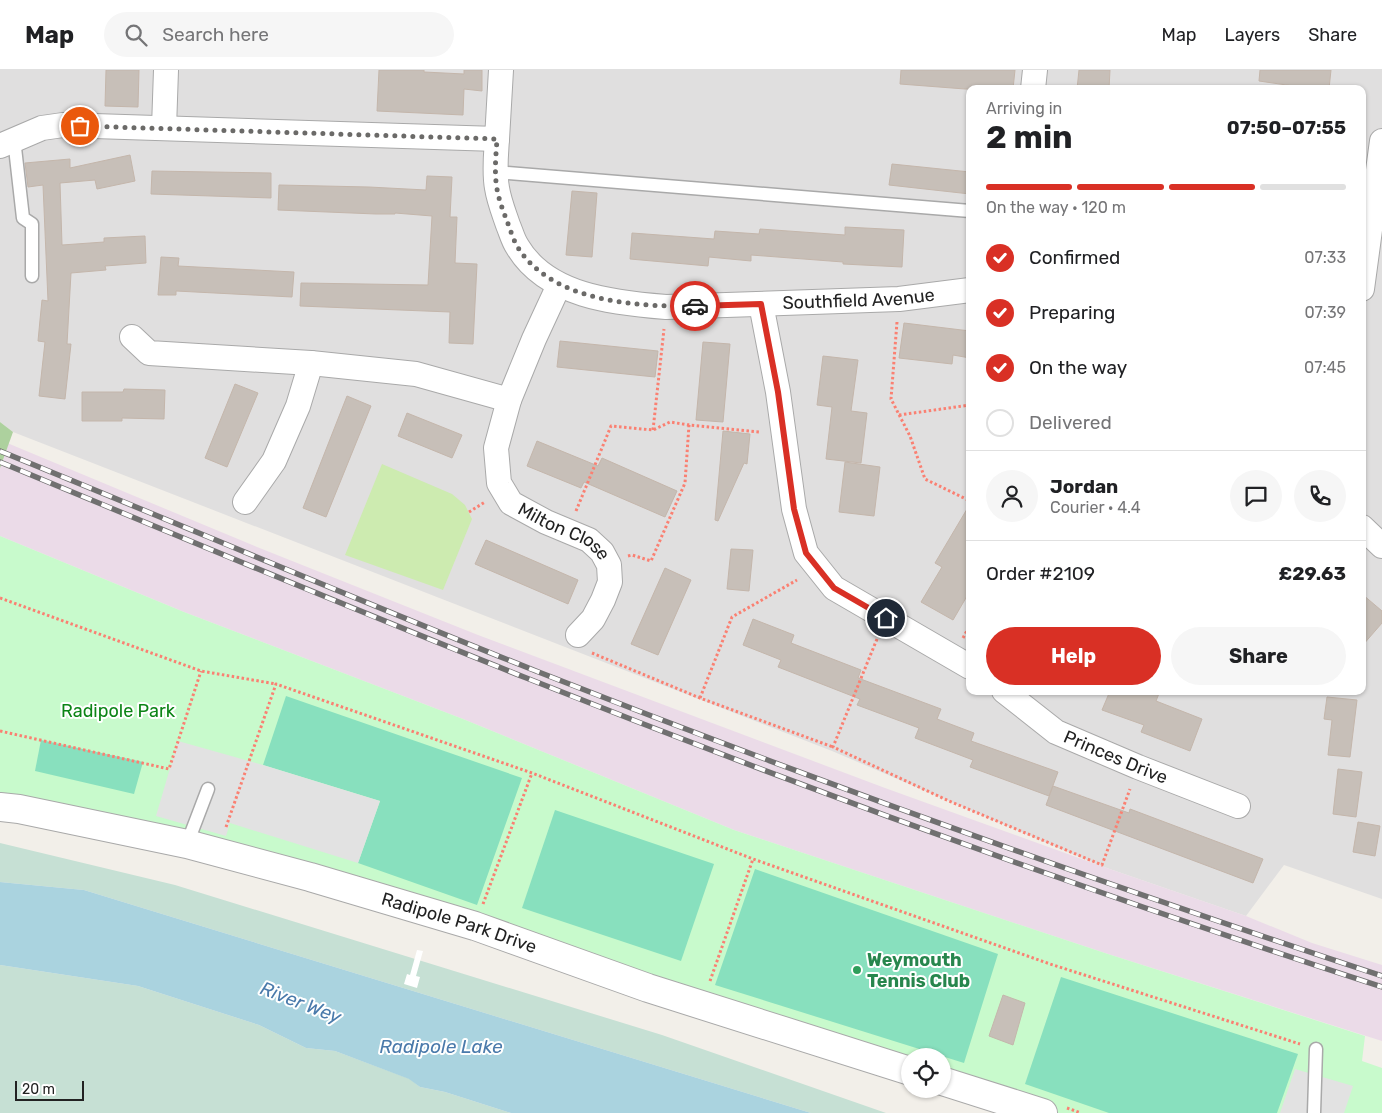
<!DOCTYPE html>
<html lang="en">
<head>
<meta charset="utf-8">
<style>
  body { margin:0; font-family:Rubik,sans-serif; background:#f6f6f6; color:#202124; height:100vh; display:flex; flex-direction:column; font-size:19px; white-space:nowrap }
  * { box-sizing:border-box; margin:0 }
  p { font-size:16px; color:#757577 }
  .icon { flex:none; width:28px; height:28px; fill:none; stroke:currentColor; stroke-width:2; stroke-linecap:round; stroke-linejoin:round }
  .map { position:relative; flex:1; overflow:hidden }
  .drawer { position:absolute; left:966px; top:15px; width:400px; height:610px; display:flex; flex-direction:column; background:#fff; border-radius:10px; box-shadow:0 1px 4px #0004 }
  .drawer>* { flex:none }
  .controls { position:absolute; left:901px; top:978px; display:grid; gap:10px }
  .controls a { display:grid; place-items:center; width:50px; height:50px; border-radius:50%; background:#fff; box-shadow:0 1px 4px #0004; font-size:25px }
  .scale { position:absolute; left:15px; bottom:12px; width:69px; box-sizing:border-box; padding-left:5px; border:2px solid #222; border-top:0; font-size:14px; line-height:18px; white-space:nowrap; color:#222; -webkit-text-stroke:4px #fff; paint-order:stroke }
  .pin { position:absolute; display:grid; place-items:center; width:42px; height:42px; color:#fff; margin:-21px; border:2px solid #fff; border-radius:50%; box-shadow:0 1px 5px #0007 }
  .courier { position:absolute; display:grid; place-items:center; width:50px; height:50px; margin:-25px; border:4px solid #d93025; border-radius:50%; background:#fff; color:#222; box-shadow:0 1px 6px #0007 }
  .overview em { font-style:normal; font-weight:700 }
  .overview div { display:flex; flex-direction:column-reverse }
  .overview { display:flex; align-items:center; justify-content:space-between; height:85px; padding:0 20px }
  h1 { font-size:32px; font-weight:700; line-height:38px }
  .bar { display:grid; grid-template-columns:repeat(4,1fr); gap:8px 5px; align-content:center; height:60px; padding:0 20px }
  .bar i { height:6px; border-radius:4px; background:#e0e0e0 }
  .bar .on { background:#d93025 }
  .bar p { grid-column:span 4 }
  .line { display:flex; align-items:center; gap:12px; padding:0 20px; border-top:1px solid #e0e0e0 }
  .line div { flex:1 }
  .round { display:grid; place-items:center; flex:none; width:52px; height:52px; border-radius:26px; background:#f6f6f6 }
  ol { padding:0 20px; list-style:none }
  li { display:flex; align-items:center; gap:15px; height:55px }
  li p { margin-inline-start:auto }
  li .icon { padding:5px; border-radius:50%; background:#d93025; color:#fff; stroke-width:4 }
  li:last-child { color:#757577 }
  li i { width:28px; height:28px; border:2px solid #e0e0e0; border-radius:50% }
  .button { display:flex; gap:10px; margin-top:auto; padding:10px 20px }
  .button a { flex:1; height:58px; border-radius:30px; background:#d93025; color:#fff; font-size:20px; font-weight:700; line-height:58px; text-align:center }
  .button a+a { background:#f6f6f6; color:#202124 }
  header { display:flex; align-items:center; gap:30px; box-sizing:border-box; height:70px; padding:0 25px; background:#fff; border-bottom:1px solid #e0e0e0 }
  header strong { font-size:24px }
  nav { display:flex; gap:28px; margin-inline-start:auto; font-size:18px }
  .search { width:350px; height:45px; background:#f6f6f6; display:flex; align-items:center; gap:12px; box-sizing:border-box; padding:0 18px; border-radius:28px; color:#757577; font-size:19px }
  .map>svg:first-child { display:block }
</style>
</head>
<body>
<header>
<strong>Map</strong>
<div class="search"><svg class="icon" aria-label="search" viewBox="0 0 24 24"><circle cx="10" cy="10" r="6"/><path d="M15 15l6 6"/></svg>Search here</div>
<nav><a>Map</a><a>Layers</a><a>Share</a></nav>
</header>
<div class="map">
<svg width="1382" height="1043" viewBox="0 0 1382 1043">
  <rect width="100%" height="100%" fill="#f2efe9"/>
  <path fill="#e0dfdf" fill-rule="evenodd" d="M0 0H1382V829L1284 795 1246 846 1101 796 832 681 13 362 0 352ZM970 19H1362V621H970Z"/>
  <polygon fill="#ebdbe8" points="0,370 257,477 478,565 885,718 1101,796 1246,846 1312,873 1382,895 1382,971 1108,884 734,760 463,649 184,542 0,466"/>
  <polygon fill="#cdebb0" points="382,394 452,424 465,435 472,449 443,520 345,485"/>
  <polygon fill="#add19e" points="0,352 13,362 0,398"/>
  <g fill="#c6e0d4">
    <polygon points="0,773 175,815 662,965 886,1043 811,1043 84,820 0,812"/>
    <polygon points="0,895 138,916 259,955 306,978 335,981 410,1009 420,1017 445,1022 511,1043 0,1043"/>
  </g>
  <polygon fill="#c8facc" points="0,466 184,542 463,649 734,760 1108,884 1365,966 1362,991 1382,998 1382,1043 1043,1043 943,1011 942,986 910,986 910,1001 475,856 0,737"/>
  <g fill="#88e0be">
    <polygon points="286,626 522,708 477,835 358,793 380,731 263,695"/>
    <polygon points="41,670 143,692 134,724 35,701"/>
    <polygon points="555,740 714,794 681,891 522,838"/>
    <polygon points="755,799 998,884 964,993 715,915"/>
    <polygon points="1061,907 1298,984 1277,1043 1109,1043 1025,1014"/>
  </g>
  <g fill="#e2e2e2">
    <polygon points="178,671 263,695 380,731 358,793 230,753 226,766 156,746"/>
    <polygon points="1295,999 1353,1016 1344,1043 1280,1043"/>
  </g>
  <polygon fill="#aad3df" points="0,812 84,820 811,1043 511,1043 445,1022 420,1017 409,1009 335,981 306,978 259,955 138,916 0,895"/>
  <polygon fill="#fff" points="417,880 423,881 416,906 420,907 417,918 404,914 407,904 410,905"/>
  <g fill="#c7bfb8" stroke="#c4b6ab">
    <polygon points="106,0 139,0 138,37 105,36"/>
    <polygon points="379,0 424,0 424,2 464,4 464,0 482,0 482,21 464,19 463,45 377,41"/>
    <polygon points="901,0 1015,0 1013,19 965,19 900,14"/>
    <polygon points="1079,0 1110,0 1109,19 1077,19"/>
    <polygon points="1260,0 1331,0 1329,19 1314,19 1259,11"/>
    <polygon points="130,85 135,111 97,119 95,110 60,113 62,175 104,172 104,168 145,166 146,193 105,196 106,200 71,203 67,274 71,274 65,329 39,326 45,272 38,271 40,250 42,230 48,231 43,115 28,117 25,93 70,89 70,98"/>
    <polygon points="892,94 970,102 970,124 889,115"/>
    <polygon points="152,101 271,103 271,128 151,124"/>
    <polygon points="427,106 452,107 450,147 457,147 455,193 477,194 473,274 449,273 450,242 300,236 301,213 428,215 432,146 395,143 395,144 376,144 278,140 279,115 369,117 426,120"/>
    <polygon points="572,121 597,123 592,187 566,185"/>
    <polygon points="845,157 904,160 902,197 843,194 843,192 751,185 751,191 709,187 708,196 630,189 632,163 714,169 715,161 759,164 760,159 845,165"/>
    <polygon points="161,187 179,188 178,196 294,202 292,227 176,221 176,225 158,225"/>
    <polygon points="904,253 970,261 970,288 953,285 952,294 899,288"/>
    <polygon points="560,271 658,281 655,307 557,297"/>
    <polygon points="703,272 730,274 723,352 696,350"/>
    <polygon points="823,286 858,290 851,341 867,343 861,393 826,389 832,337 817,335"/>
    <polygon points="235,314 258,323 227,397 205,388"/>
    <polygon points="124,319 165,320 164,349 122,348 122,351 82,351 82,322 123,322"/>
    <polygon points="347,326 371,336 326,447 303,438"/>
    <polygon points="407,343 462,365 452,388 398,366"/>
    <polygon points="723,361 750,364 747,394 744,393 718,451 715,450"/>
    <polygon points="537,371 598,396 602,388 677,421 665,447 584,412 581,418 527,396"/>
    <polygon points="845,392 880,397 874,446 839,442"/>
    <polygon points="970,434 970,521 953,550 921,532 942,497 935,493"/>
    <polygon points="486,470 578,510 568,534 475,494"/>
    <polygon points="731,479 753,480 749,521 727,519"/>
    <polygon points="665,498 691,510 658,585 631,574"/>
    <polygon points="1362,524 1382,541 1382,553 1362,576"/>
    <polygon points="753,549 794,565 791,573 861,600 858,608 941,639 937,649 974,663 971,671 1058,702 1049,726 970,697 973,690 915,668 919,658 857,635 860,629 778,597 781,590 743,575"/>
    <polygon points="1110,621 1160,621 1156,631 1202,649 1190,681 1141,662 1144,655 1102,640"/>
    <polygon points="1327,627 1357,630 1350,687 1328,685 1332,650 1324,649"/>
    <polygon points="1338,699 1362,702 1356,747 1333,744"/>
    <polygon points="1053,716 1129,743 1130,739 1263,789 1253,813 1046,735"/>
    <polygon points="1358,752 1380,756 1375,786 1353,782"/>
    <polygon points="1003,925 1025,933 1013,975 989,966"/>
  </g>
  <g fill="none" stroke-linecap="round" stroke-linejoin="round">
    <defs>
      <g id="service">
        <polyline points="14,69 23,148 32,154 32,206"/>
        <polyline points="496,102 970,141"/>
        <polyline points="187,774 208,719"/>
        <polyline points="1314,1043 1316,979"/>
      </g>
      <g id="minor">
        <polyline points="1033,19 1035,0"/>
        <polyline points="164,58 166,0"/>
        <path id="s1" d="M497 69C496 85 494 102 497 118 499 131 504 143 508 155 511 162 513 170 517 176 546 226 614 233 666 237L899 229 970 220"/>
        <polyline points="0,76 42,58 63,55 497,69 501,0"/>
        <path id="s2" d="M559 215 534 269 509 330 496 378 499 413 511 433 546 452 589 470 602 482 609 495 610 512 603 530 593 549 578 565"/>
        <polyline points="1362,219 1382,71"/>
        <polyline points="761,234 778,322 794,439 806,483 834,518 970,597"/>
        <polyline points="132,267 149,283 311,293 416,304 509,330"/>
        <polyline points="245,432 274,391 298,336 311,293"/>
        <polyline points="1362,457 1382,476"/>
        <path id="s3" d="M1004 621 1056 662 1138 697 1238 736"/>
      </g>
      <g id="tertiary">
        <path id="s4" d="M0 737 19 739 187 774 310 807 475 856 648 918 910 1001"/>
        <polyline points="942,1011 1043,1043"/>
      </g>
    </defs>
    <use href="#service" stroke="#a9a9a9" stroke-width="15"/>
    <use href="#minor" stroke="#a9a9a9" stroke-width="26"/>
    <use href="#tertiary" stroke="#a9a9a9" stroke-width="30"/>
    <g stroke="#fa8072" stroke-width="3" stroke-dasharray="2.5 2.5" stroke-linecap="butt">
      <polyline points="897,252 891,329 910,366 925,409 970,431"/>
      <polyline points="899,345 970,335"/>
      <polyline points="653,360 664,259"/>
      <polyline points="576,441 611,356 653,360 670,352 689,355"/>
      <polyline points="469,442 485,432"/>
      <polyline points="628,486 632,485 651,491 685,413 689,355 760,362"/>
      <polyline points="0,528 201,601 276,614"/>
      <polyline points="963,568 970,555"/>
      <polyline points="877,569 833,677 949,731 1102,795 1130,719"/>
      <polyline points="592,583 700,628 833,677"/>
      <polyline points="700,628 732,547 797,510"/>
      <polyline points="0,661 169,699 201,601"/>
      <polyline points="226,757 276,614 532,703 753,789 1050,894 1300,974"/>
      <polyline points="483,834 532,703"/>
      <polyline points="710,911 753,789"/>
      <polyline points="1067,1038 1081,1043"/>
    </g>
    <use href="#service" stroke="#fff" stroke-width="12"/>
    <use href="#minor" stroke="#fff" stroke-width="24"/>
    <use href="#tertiary" stroke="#fff" stroke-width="28"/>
    <defs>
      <g id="rail">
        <path d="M0 381C179 454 357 530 536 601 815 711 1097 812 1382 906"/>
        <path d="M0 392C176 465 352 539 529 609 810 721 1095 824 1382 917"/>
      </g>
    </defs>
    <use href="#rail" stroke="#707070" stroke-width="5.5"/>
    <use href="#rail" stroke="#fff" stroke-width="4" stroke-dasharray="11" stroke-linecap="butt"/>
  </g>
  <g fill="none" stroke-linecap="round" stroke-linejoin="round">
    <path stroke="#6b6a68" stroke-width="5" stroke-dasharray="0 9" d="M80 56 497 69C496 85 494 102 497 119 499 130 503 141 507 151 510 159 513 169 517 176 551 232 636 237 695 236"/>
    <polyline stroke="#d93025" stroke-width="6" points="695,236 761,234 778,322 794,439 806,483 834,518 886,548"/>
  </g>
  <circle fill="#2e9e5b" stroke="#fff" stroke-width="2" cx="857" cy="900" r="5"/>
  <g text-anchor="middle" stroke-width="4" stroke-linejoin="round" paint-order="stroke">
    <g font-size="18" fill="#222" stroke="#fff">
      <text dy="6" stroke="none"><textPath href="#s1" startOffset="471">Southfield Avenue</textPath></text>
      <text dy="6" stroke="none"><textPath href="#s2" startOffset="294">Milton Close</textPath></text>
      <text dy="6" stroke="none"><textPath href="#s3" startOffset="131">Princes Drive</textPath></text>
      <text dy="6" stroke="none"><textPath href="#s4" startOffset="474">Radipole Park Drive</textPath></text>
    </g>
    <g font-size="18" fill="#0c8416" stroke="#fff">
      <text x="118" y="647">Radipole Park</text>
    </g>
    <g font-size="18" font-weight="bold" fill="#27864d" stroke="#fff" text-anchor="start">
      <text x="867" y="896">Weymouth<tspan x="867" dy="21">Tennis Club</tspan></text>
    </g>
    <g font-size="19" font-style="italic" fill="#4a7aab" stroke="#fff">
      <text transform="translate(301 932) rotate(21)" y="7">River Wey</text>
      <text x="441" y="983">Radipole Lake</text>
    </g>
  </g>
</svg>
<div class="controls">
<a><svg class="icon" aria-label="locate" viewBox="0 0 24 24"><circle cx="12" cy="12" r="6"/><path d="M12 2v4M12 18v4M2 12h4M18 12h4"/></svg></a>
</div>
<div class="scale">20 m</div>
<div class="pin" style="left:80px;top:56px;background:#ea580c"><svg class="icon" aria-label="bag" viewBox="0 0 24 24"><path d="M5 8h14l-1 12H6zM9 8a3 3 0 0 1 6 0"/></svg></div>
<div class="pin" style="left:886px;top:548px;background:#1f2937"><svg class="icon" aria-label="home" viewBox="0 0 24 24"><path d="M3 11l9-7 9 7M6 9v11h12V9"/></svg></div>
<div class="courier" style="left:695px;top:236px"><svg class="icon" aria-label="car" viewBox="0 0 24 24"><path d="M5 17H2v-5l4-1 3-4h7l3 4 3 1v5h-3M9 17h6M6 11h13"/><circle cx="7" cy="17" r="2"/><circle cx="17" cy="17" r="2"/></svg></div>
<section class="drawer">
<div class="overview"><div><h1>2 min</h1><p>Arriving in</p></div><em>07:50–07:55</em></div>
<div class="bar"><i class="on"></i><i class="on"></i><i class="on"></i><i></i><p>On the way · 120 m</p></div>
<ol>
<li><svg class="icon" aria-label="check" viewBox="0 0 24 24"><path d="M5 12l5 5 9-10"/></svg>Confirmed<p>07:33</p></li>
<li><svg class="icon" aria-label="check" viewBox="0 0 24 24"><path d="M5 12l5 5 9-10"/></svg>Preparing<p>07:39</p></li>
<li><svg class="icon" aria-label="check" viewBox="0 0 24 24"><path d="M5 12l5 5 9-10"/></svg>On the way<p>07:45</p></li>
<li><i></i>Delivered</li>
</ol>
<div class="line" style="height:90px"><a class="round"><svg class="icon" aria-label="person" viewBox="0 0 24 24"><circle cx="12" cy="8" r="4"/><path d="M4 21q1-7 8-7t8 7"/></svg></a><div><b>Jordan</b><p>Courier · 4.4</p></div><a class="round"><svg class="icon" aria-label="chat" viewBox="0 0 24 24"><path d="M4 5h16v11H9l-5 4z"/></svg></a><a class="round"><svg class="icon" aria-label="phone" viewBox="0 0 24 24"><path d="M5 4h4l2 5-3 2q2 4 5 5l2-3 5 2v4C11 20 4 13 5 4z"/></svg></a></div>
<div class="line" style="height:65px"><div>Order #2109</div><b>£29.63</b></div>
<div class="button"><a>Help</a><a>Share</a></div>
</section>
</div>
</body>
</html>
